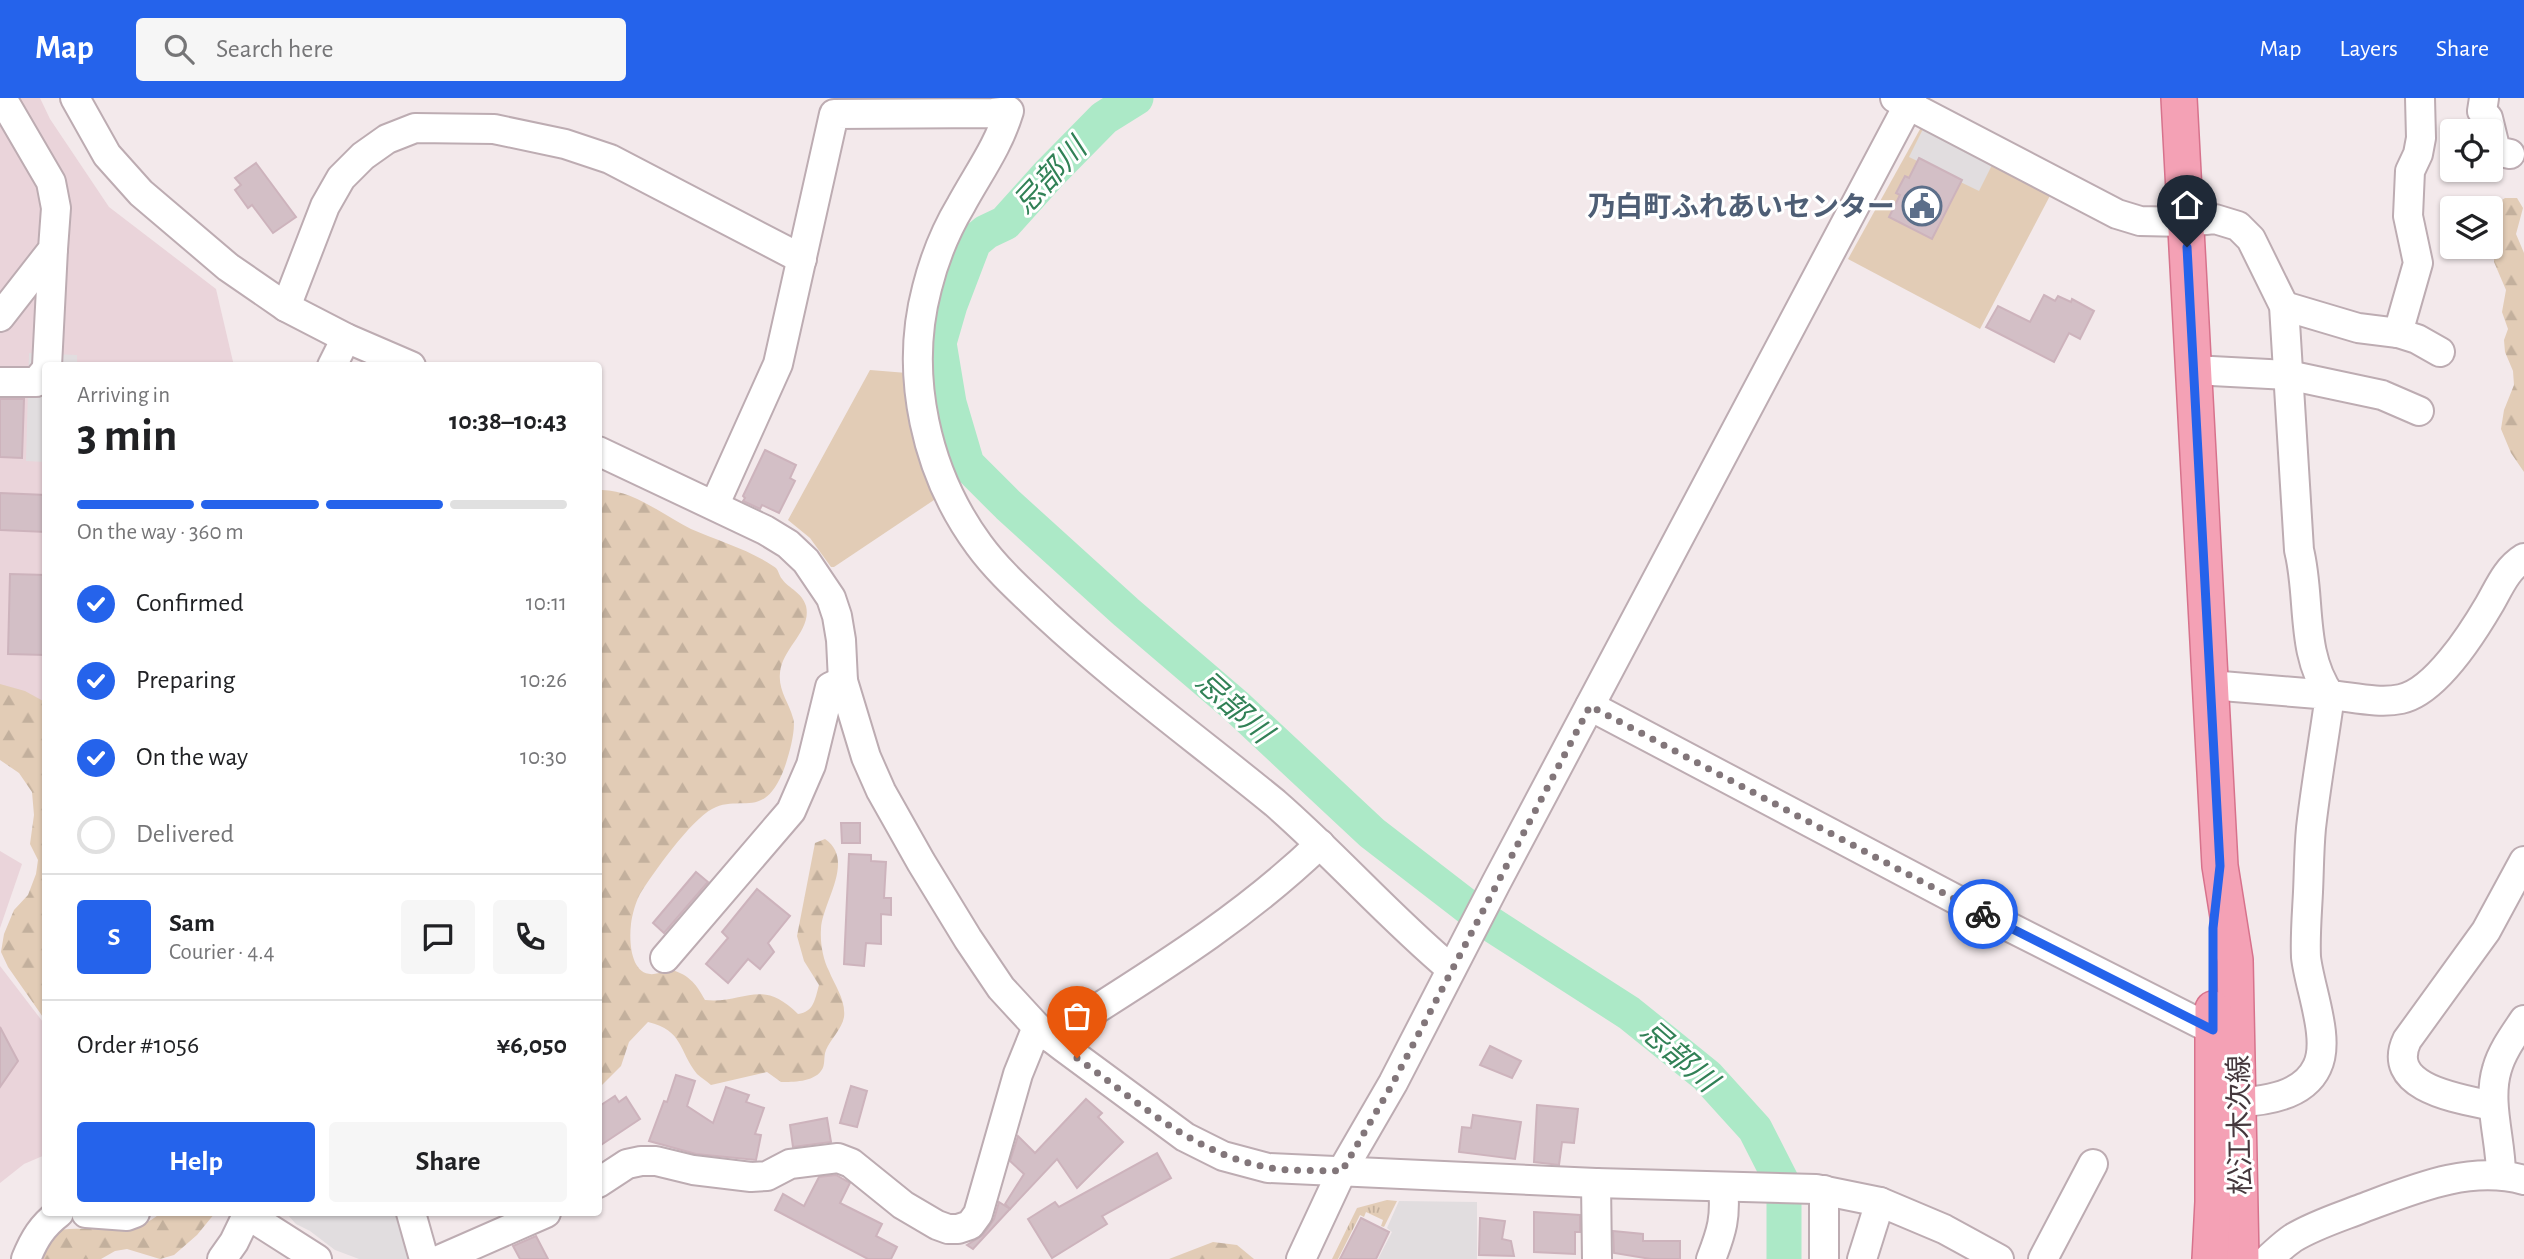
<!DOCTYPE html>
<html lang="en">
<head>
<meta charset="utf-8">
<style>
  body { margin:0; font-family:"Alegreya Sans","Noto Sans JP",sans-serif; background:#f6f6f6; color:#202124; height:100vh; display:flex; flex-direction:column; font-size:26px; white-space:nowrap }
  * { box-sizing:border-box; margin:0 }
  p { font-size:23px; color:#757577 }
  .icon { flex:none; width:38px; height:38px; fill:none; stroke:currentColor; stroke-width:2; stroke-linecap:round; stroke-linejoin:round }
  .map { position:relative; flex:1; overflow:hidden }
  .details { position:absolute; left:42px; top:264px; width:560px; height:854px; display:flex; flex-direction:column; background:#fff; border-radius:7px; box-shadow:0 2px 5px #0004 }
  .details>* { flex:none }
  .buttons { position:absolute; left:2440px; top:21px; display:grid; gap:14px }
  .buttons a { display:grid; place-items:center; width:63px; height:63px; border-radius:7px; background:#fff; box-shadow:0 2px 5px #0004; font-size:35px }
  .pin { position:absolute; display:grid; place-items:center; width:60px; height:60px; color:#fff; margin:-72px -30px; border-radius:50% 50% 50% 0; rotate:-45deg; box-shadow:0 0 7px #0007 }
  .pin .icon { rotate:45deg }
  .courier { position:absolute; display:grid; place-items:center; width:70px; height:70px; margin:-35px; border:5px solid #2563eb; border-radius:50%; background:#fff; color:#222; box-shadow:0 2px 9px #0007 }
  .headline em { font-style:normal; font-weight:700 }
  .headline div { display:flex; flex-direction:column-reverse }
  .headline { display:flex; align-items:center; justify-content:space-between; height:119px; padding:0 35px }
  h1 { font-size:46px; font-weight:700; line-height:52px }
  .bar { display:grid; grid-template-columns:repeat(4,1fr); gap:10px 7px; align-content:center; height:84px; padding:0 35px }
  .bar i { height:9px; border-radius:5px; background:#e0e0e0 }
  .bar .on { background:#2563eb }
  .bar p { grid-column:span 4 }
  .line { display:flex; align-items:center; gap:18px; padding:0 35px; border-top:2px solid #e0e0e0 }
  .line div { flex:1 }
  .round { display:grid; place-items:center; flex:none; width:74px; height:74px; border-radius:7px; background:#f6f6f6 }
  ol { padding:0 35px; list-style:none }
  li { display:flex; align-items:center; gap:21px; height:77px }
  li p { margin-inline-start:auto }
  li .icon { padding:7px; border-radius:50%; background:#2563eb; color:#fff; stroke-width:4 }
  li:last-child { color:#757577 }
  li i { width:38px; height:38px; border:4px solid #e0e0e0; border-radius:50% }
  .button { display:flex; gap:14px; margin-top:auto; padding:14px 35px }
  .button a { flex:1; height:80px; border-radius:7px; background:#2563eb; color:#fff; font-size:28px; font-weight:700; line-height:80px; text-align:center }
  .button a+a { background:#f6f6f6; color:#202124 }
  header { display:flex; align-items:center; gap:42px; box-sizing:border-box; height:98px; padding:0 35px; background:#2563eb; color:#fff }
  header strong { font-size:33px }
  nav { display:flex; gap:38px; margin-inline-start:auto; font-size:24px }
  .search { width:490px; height:63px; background:#f6f6f6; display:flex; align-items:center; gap:18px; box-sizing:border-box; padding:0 24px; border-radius:7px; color:#757577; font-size:26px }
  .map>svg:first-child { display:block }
</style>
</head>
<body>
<header>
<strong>Map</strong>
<div class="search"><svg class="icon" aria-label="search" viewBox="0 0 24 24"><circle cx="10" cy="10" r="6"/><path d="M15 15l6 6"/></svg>Search here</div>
<nav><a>Map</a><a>Layers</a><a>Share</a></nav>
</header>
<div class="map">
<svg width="2524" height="1161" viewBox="0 0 2524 1161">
  <defs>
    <pattern id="grass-tufts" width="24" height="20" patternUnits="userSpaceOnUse" patternTransform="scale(1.75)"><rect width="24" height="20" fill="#e2ccb6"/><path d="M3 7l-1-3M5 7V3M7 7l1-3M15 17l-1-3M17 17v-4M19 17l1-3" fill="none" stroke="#c3b09d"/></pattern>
    <pattern id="forest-firs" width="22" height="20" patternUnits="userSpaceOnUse" patternTransform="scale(1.75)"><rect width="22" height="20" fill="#e2ccb6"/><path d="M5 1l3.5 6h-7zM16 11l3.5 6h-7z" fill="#c3b09d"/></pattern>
    <pattern id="water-rules" width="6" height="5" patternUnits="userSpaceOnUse" patternTransform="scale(1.75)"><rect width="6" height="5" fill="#ace9c7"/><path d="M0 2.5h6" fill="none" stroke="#95c9ac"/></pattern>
  </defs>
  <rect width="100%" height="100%" fill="#f3e9eb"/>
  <g fill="#ead4da">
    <polygon points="0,0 40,0 50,21 109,109 216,191 234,268 46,268 45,624 0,598"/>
    <polygon points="0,753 22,766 0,830"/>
    <polygon points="0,868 46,928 45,1057 24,1066 0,1085"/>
  </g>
  <polygon fill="url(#grass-tufts)" points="1387,1102 1397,1103 1384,1129 1381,1128 1383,1122 1366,1114 1364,1119 1360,1117 1338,1161 1332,1161 1357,1110"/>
  <g fill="url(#forest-firs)">
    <polygon points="2505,100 2517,100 2523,110 2516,136 2524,155 2524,374 2511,355 2501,331 2504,312 2514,287 2513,273 2505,254 2504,242 2508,231 2502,214 2506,192 2494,164 2496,106"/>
    <path d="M600 392C632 391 663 417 691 431 718 443 748 451 773 468 779 471 778 476 782 481 789 491 802 494 806 508 812 533 782 550 780 575 778 592 789 605 793 620 797 631 787 665 782 676 762 722 740 696 712 711 691 722 653 775 640 796 636 803 632 817 631 826 628 852 634 890 668 871 687 875 696 885 705 902 745 906 761 879 798 916 814 914 815 901 819 887L804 863 797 838 815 745 825 741C856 762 822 805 821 831 820 845 823 861 829 873 835 888 846 902 844 919 842 931 830 942 826 952 823 959 826 967 821 973 813 984 793 984 781 984L767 974 711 987C707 983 701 980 697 976 678 952 684 933 648 924L629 944 621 968 599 990Z"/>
    <polygon points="0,586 25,593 45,604 45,922 8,869 1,854 4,836 14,812 28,797 36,776 38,762 30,746 34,717 32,694 19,675 0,662"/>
    <path d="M160 1115H215L197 1137 174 1157 160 1161 127 1151 115 1153 101 1161H33L58 1132C86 1128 140 1137 160 1115Z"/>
    <polygon points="1213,1144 1237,1147 1254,1161 1169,1161"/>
  </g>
  <g fill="#e2ccb6">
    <polygon points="1924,24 2053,92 1980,231 1848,161"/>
    <polygon points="870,272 907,275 937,400 834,469 831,469 810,440 788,422"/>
  </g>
  <g fill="#e1dddf">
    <polygon points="1925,27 1994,63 1979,93 1909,59"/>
    <polygon points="29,255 77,257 77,268 46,268 45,364 26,363"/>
    <polygon points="1399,1103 1477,1104 1477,1161 1378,1161 1392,1134 1387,1130"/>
    <polygon points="286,1115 399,1115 410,1161 359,1161 335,1152 310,1133 296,1126"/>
  </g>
  <polygon fill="url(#water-rules)" points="1798,1076 1800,1114 1799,1161 1771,1161 1767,1110 1760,1077"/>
  <polygon fill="#f3e9eb" points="1757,1079 1801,1080 1803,1110 1764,1110"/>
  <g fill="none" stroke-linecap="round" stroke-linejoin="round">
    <polyline stroke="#ace9c7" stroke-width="35" points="1136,0 1104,20 1049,76 1005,125 986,134 974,144 950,207 939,245 949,305 967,366 1008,407 1126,514 1236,608 1372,735 1486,823 1629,915 1707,978 1755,1031 1784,1088 1784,1161"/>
  </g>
  <g fill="#d3bfc6" stroke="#cdb3bc" stroke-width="2">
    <polygon points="1919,60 1962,82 1932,141 1889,119 1900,97 1896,95 1905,78 1909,80"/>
    <polygon points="256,65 296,119 273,135 252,107 248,110 235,92 241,87 235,80"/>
    <polygon points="2044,197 2055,203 2058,198 2071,204 2072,201 2094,213 2080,241 2069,235 2054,264 1986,229 1998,208 2030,224"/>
    <polygon points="0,301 24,301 22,360 0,359"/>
    <polygon points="765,352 796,367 790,380 795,383 779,415 762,407 760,411 743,403 745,400 743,398"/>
    <polygon points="0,395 46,397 46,434 0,432"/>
    <polygon points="10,476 46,477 46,557 8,556"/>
    <polygon points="841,725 860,725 860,745 842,745"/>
    <polygon points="849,756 871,757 871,763 886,764 884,800 891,800 891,817 881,816 881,846 866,845 864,868 844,866"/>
    <polygon points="696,774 708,784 664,835 653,825"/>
    <polygon points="757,791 790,818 768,845 774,854 760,871 748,861 728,885 706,866 728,840 722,834"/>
    <polygon points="0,929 18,963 0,989"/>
    <polygon points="1490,948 1521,963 1512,980 1480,967"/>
    <polygon points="676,977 695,983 687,1008 713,1025 726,989 749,997 746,1004 764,1010 755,1036 761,1037 756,1062 696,1056 649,1043 664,1003 667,1004"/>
    <polygon points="851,988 867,993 857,1029 840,1025"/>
    <polygon points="615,998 619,1004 626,999 640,1021 598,1049 598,1009"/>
    <polygon points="1086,1001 1102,1015 1098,1019 1123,1044 1077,1090 1057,1061 1010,1111 1005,1106 1024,1076 1010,1063 1018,1038 1035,1055"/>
    <polygon points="1537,1007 1578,1011 1574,1045 1562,1044 1559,1067 1534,1064"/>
    <polygon points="1473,1017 1521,1024 1515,1061 1459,1054 1462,1029 1471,1030"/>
    <polygon points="827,1020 831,1044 793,1049 790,1027"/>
    <polygon points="1157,1055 1171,1080 1102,1118 1107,1126 1052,1160 1028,1121 1055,1104 1059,1109"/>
    <polygon points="836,1077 850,1085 840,1105 882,1126 876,1138 897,1149 891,1161 868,1161 775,1112 783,1096 804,1108 819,1079"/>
    <polygon points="999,1104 1010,1111 973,1151 967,1147 983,1137 994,1121"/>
    <polygon points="1534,1114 1580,1117 1580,1134 1575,1134 1575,1156 1534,1154"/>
    <polygon points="1361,1120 1389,1134 1376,1161 1340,1161"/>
    <polygon points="1480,1120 1505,1123 1502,1141 1511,1143 1514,1158 1479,1157"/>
    <polygon points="1613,1133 1643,1136 1643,1143 1680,1143 1680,1161 1651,1161 1614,1155"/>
    <polygon points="536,1138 548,1161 520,1161 513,1148"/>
  </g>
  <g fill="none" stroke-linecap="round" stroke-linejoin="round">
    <defs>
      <g id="minor">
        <polyline points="75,0 107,57 141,95 228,169 286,209 346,240 411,268"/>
        <path d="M1895 0 2117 116 2140 123 2186 124 2215 121 2238 128 2251 141 2284 208 2299 452C2311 500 2300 555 2330 597 2352 599 2379 606 2401 601 2435 594 2472 536 2489 507 2499 490 2506 471 2524 460"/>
        <polyline points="2484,0 2482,13 2488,20 2496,53 2510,56"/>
        <polyline points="2284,208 2358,230 2398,235 2417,241 2440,254"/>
        <polyline points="286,209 325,108 341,80 363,58 387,41 415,30 494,31 565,46 610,61 802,161"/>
        <polyline points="0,219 53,151 56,110 51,84 2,0"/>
        <polyline points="2398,235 2418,165 2408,118 2410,73 2418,56 2421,40 2420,0"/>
        <polyline points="47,268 53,151"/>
        <polyline points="332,268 346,240"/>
        <polyline points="2193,272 2288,277 2382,297 2419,313"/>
        <polyline points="0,284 36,284 46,272"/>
        <polyline points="598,353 765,432 788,446 806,463 831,500 837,518 841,542 843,583 866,659 881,693 921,764 968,841 1001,890 1037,929 1063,949 1185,1039 1223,1058 1268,1070 1596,1085 1816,1091 1880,1104 1944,1131 1999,1161"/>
        <path d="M715 406 778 266 834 16 993 15 1009 13C998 49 979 74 961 107 946 132 934 162 927 190 904 277 926 375 979 447 998 473 1022 494 1045 516 1117 583 1198 642 1275 705 1336 758 1389 819 1451 871"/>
        <path d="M2210 587 2330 597C2324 641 2316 686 2311 730 2309 751 2309 773 2308 794 2307 815 2305 837 2306 859 2309 889 2331 941 2317 969 2304 997 2267 1003 2239 1004"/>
        <polyline points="1590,608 1976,812 2213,932"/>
        <polyline points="665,860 791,713 811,667 830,589 843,583"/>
        <path d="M1051 940C1146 879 1238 825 1320 746"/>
        <path d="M2493 1008C2462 1001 2384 991 2407 942L2486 833 2524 763"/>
        <path d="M2501 1076C2501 1042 2487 1004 2497 971 2502 953 2514 937 2524 922"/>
        <polyline points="598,1085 627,1066 641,1063 656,1063 693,1072 751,1079 767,1078 790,1066 838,1060 851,1065 903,1107 937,1127 948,1131 958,1131 970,1127 978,1116 1018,976 1037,929"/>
        <polyline points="1596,1085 1597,1161"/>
        <polyline points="1824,1092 1824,1161"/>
        <polyline points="86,1115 127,1118 135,1115"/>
        <polyline points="411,1115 424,1161"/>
        <polyline points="248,1117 317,1161"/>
        <path d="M26 1161C34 1141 42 1128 59 1115"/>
        <polyline points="222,1161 234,1144 248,1115"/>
        <polyline points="441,1161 546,1115"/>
        <polyline points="1301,1161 1342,1073 1393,985 1496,785 1912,0"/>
        <path d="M1711 1161C1722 1133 1726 1119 1723 1089"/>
        <polyline points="1862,1161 1880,1104"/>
        <polyline points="2043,1161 2093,1066"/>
        <path d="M2268 1161C2276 1154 2284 1146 2293 1140 2314 1127 2340 1119 2363 1110 2414 1091 2469 1067 2524 1082"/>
      </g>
      <g id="major">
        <polyline points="2179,0 2220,768 2235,862 2241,1161"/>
        <polyline points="2210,1161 2213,1104 2213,911"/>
      </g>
    </defs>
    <use href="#minor" stroke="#bdacb2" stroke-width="32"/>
    <use href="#major" stroke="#d7728c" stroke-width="38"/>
    <use href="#minor" stroke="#fff" stroke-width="28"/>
    <use href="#major" stroke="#f4a1b5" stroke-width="35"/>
  </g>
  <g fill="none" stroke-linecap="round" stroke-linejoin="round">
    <path stroke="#82767a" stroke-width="7" stroke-dasharray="0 12.6" d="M1077 960C1139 1004 1190 1054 1266 1069 1290 1074 1317 1072 1342 1073L1393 985 1590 608 1983 816"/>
    <polyline stroke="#2563eb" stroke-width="9" points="1983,816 2213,932 2213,830 2220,768 2187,149"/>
  </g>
  <defs>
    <symbol id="civic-ring" viewBox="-11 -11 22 22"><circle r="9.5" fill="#fff" stroke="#5c6f8a" stroke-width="1.5"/><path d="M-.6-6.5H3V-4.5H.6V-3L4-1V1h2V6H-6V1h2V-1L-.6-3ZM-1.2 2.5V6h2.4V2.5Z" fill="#5c6f8a"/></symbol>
  </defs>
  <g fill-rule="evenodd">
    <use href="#civic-ring" x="1900" y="86" width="44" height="44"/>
  </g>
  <g text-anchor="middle" stroke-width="6" stroke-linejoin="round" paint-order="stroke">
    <g font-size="28" font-weight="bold" fill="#4e5e75" stroke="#fff" text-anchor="end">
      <text x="1895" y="118">乃白町ふれあいセンター</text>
    </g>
    <g font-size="28" fill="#45383d" stroke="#fff">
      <text transform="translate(2239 1027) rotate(-91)" y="10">松江木次線</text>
    </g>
    <g font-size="30" font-style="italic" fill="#318156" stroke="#fff">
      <text transform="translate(1050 78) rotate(-47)" y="10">忌部川</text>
      <text transform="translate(1234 609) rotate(42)" y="10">忌部川</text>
      <text transform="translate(1679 958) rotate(41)" y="10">忌部川</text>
    </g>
  </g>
</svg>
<div class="buttons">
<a><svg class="icon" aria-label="locate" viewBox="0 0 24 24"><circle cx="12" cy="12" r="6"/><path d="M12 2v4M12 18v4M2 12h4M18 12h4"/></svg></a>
<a><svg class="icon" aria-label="layers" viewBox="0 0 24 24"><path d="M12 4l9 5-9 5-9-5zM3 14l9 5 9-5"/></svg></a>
</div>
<div class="pin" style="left:1077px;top:960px;background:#ea580c"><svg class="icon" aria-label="bag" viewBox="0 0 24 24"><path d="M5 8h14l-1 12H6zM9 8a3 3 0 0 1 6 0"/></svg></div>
<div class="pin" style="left:2187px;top:149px;background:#1f2937"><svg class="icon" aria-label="home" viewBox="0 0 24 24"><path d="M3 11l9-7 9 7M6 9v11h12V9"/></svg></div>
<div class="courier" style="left:1983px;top:816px"><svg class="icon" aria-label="bike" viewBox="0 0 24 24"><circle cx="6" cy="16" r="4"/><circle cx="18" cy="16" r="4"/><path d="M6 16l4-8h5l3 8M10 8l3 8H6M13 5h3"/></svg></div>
<section class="details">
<div class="headline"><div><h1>3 min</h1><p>Arriving in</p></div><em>10:38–10:43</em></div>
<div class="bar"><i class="on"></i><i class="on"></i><i class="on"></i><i></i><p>On the way · 360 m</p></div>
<ol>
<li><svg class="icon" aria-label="check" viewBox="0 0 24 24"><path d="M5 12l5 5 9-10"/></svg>Confirmed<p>10:11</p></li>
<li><svg class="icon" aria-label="check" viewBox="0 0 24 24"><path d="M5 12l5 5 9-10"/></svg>Preparing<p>10:26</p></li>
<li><svg class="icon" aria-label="check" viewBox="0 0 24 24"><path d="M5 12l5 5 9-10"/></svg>On the way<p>10:30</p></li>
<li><i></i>Delivered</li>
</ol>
<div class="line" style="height:126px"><b class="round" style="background:#2563eb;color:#fff">S</b><div><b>Sam</b><p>Courier · 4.4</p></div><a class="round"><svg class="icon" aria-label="chat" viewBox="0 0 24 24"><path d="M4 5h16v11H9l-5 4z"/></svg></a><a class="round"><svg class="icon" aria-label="phone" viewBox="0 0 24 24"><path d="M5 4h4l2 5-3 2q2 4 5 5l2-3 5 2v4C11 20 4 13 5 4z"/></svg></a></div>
<div class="line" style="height:91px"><div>Order #1056</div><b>¥6,050</b></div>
<div class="button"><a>Help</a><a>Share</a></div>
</section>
</div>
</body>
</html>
